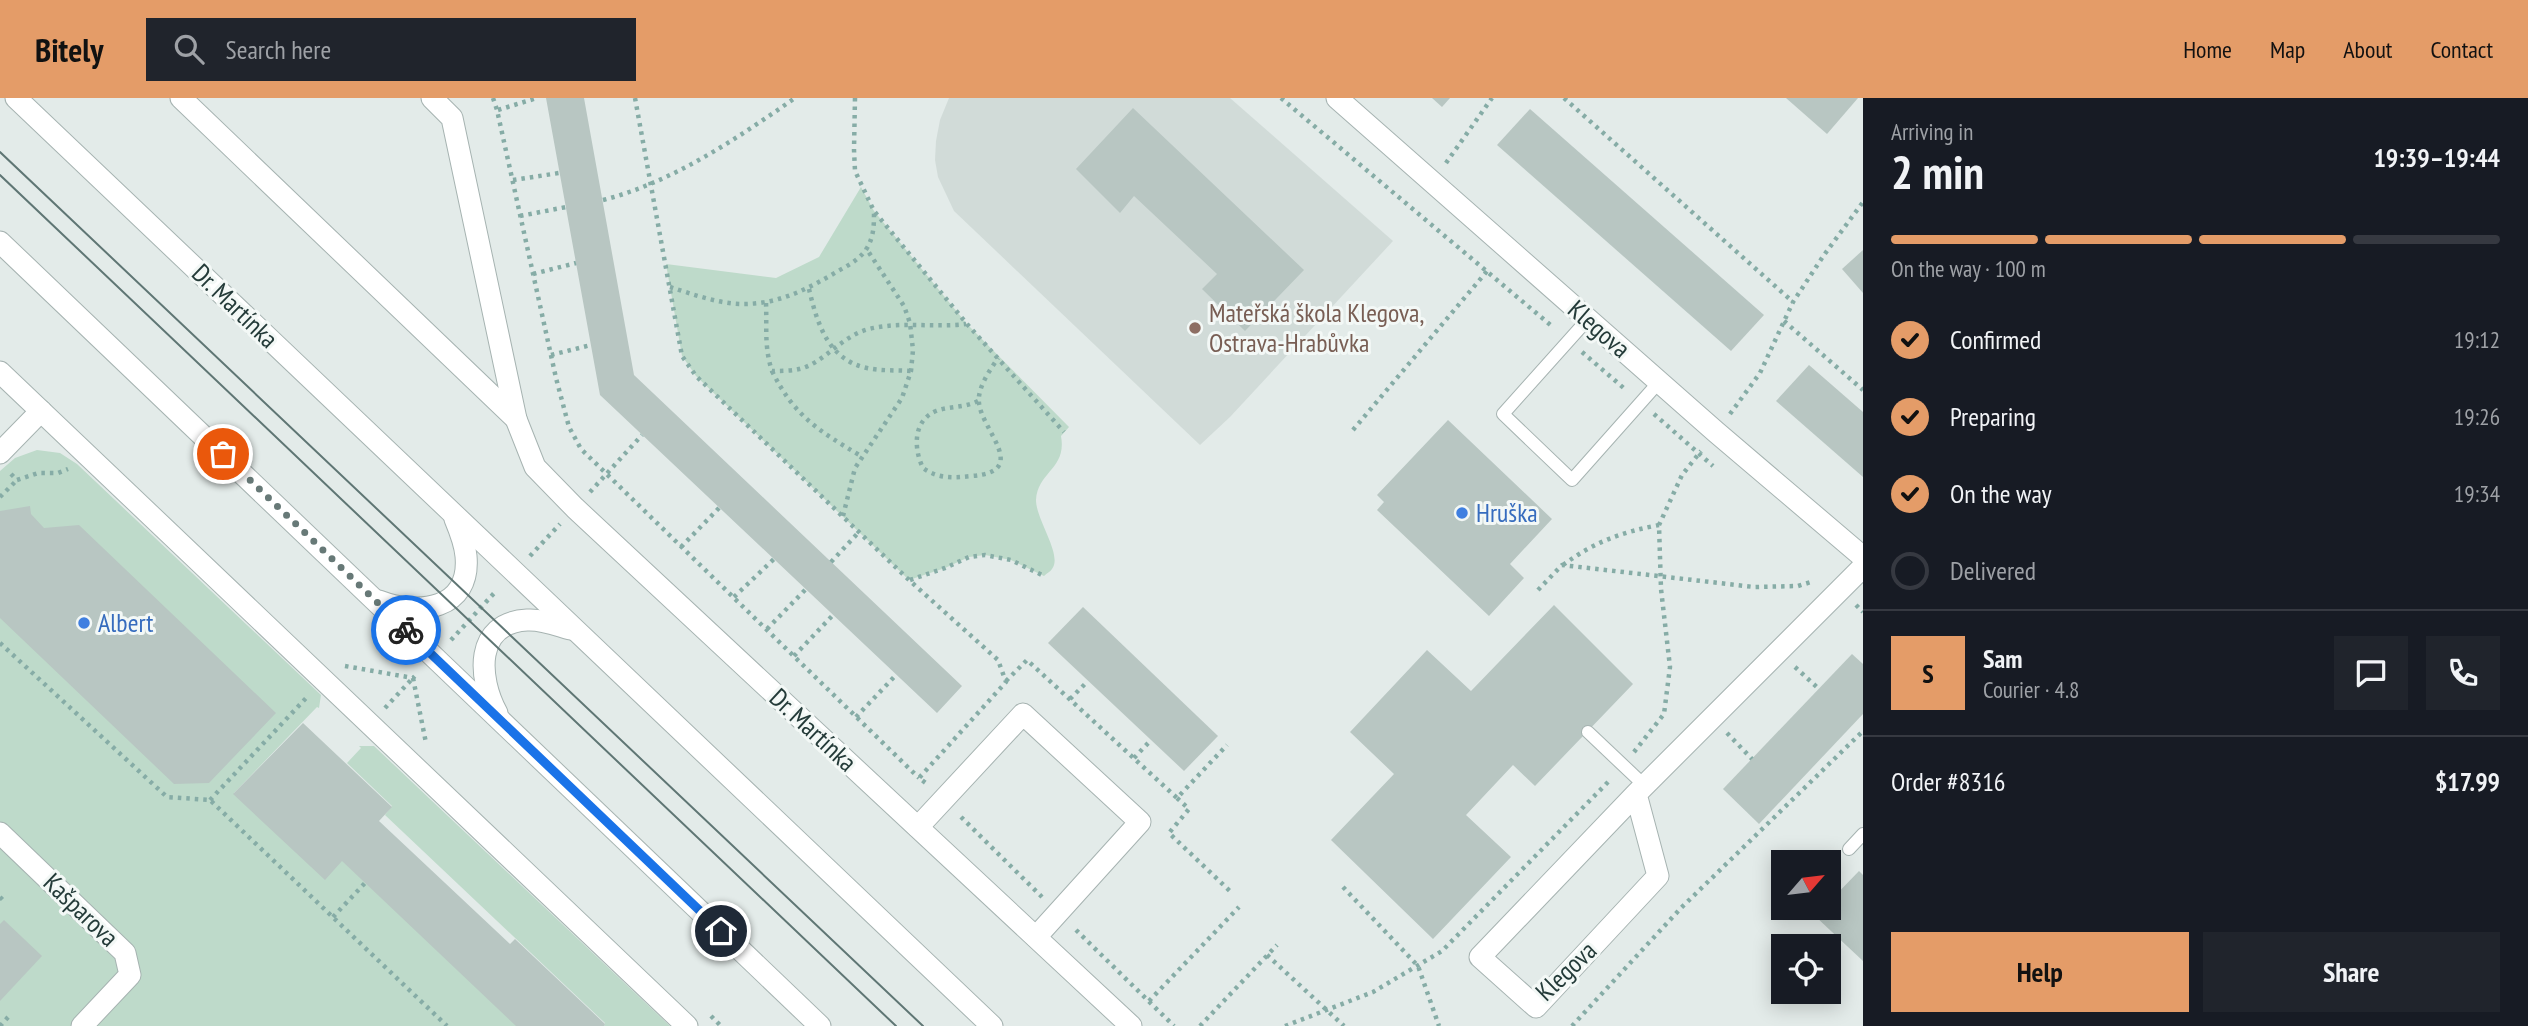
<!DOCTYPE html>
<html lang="en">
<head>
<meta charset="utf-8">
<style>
  body { margin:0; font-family:"PT Sans Narrow",sans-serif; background:#20242c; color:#f1f3f6; height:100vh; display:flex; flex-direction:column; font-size:26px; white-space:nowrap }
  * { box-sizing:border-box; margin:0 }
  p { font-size:23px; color:#9ea1a6 }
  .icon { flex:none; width:38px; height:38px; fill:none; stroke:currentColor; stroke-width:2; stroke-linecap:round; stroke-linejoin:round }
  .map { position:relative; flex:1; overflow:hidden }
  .details { display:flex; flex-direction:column; background:#171b24; width:665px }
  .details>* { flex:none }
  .needle { width:46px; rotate:62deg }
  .fabs { position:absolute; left:1771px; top:752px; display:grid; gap:14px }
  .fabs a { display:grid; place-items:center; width:70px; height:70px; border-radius:0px; background:#171b24; box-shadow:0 4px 18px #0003; font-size:35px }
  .pin { position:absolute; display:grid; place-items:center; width:60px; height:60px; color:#fff; margin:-30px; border:4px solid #fff; border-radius:50%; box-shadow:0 2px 7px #0007 }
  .courier { position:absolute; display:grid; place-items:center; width:70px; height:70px; margin:-35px; border:5px solid #1a73e8; border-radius:50%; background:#fff; color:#222; box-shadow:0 2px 9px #0007 }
  .summary em { font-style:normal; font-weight:700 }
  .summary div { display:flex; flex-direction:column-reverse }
  .summary { display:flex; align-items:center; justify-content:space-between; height:119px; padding:0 28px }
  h1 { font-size:46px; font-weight:700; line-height:52px }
  .bar { display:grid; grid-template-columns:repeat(4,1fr); gap:10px 7px; align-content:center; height:84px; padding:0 28px }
  .bar i { height:9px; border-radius:5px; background:#363941 }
  .bar .current { background:#e49c68 }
  .bar p { grid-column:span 4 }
  .line { display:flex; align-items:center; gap:18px; padding:0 28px; border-top:2px solid #363941 }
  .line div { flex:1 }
  .round { display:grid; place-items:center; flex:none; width:74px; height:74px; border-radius:0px; background:#20242c }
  ol { padding:0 28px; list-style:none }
  li { display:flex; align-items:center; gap:21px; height:77px }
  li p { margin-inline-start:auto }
  li .icon { padding:7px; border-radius:50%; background:#e49c68; color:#111; stroke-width:4 }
  li:last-child { color:#9ea1a6 }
  li i { width:38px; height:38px; border:4px solid #363941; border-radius:50% }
  .cta { display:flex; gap:14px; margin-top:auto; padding:14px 28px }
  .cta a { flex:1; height:80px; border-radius:0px; background:#e49c68; color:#111; font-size:28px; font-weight:700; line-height:80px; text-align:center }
  .cta a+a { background:#20242c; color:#f1f3f6 }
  header { display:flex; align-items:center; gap:42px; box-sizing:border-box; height:98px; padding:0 35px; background:#e49c68; color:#111 }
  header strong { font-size:33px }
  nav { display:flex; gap:38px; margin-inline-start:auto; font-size:24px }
  .search { width:490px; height:63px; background:#20242c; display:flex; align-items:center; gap:18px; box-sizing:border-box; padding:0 24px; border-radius:0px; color:#9ea1a6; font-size:26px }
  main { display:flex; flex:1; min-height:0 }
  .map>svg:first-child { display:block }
</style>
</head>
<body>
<header>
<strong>Bitely</strong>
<div class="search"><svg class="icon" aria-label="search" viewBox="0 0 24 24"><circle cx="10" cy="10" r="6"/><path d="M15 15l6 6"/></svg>Search here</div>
<nav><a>Home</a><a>Map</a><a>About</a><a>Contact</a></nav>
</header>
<main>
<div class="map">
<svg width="1863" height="928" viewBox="0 0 1863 928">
  <rect width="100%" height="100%" fill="#e3ebe9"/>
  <polygon fill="#d1dbd8" points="949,0 1230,0 1393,143 1230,319 1200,347 954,113 938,79 935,62 936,43 940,22"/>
  <g fill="#bedaca">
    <path d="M861 89 874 113 967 226 1069 329 1061 338C1067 371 1038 373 1036 402 1036 422 1063 457 1052 471 1050 474 1047 475 1044 478L1011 462 985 457 969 459 945 470 909 482 696 278 682 258 666 166 776 180 819 159Z"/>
    <polygon points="37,352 60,355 77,366 321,597 319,610 317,609 234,695 325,780 342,762 518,928 0,928 0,373 15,360"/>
    <polygon points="359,648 374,648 670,928 604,928 605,925 385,717 392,708 347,665 361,650"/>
  </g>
  <g fill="#b8c6c2">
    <polygon points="546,0 584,0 634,277 962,588 937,615 600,297"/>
    <polygon points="1432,0 1450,0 1442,9"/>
    <polygon points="1786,0 1858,0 1827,36"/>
    <polygon points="1133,10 1304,172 1245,233 1202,191 1217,176 1134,98 1120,115 1076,71"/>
    <polygon points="1530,11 1764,217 1731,253 1497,47"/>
    <polygon points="1863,152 1863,195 1842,171"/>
    <polygon points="1809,267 1863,314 1863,379 1776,303"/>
    <polygon points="1448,322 1552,421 1510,466 1524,480 1489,518 1377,412 1384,404 1377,397"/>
    <polygon points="30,408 31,416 44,430 79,427 276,615 209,685 174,686 0,520 0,413"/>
    <polygon points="1554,507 1633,586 1535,688 1513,667 1466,717 1511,759 1433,841 1331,742 1394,676 1350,634 1427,552 1471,593"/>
    <polygon points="1083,509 1218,638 1184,673 1048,545"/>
    <polygon points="1852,556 1863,566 1863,616 1759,726 1723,691"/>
    <polygon points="303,625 392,709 379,723 510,846 515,841 605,926 604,928 516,928 342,763 325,782 233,696"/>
    <polygon points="1859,773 1863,777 1863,863 1815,818 1823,810 1829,810 1829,804"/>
    <polygon points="4,822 42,858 0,903 0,826"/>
  </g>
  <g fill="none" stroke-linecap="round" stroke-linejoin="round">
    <defs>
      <g id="service">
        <polyline points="1588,221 1503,316 1572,382 1659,284"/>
        <polyline points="1588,634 1645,688"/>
        <polyline points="1849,751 1863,736"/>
      </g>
      <g id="minor">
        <polyline points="16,0 992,928"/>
        <polyline points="181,0 516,321 535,369 575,410 1131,928"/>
        <polyline points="432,0 452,20 516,321"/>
        <polyline points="1337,0 1716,334 1863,459"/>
        <polyline points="0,144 820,928"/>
        <polyline points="0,274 687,928"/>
        <polyline points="0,355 41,313"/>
        <path d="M379 503C418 518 471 512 466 458 465 446 460 433 455 421"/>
        <path d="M497 615C478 580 474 525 527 522 542 521 556 527 570 531"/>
        <polyline points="1636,696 1658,778 1536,909 1480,859 1636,696 1863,469"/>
        <polyline points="918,729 1023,616 1140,724 1036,839"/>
        <polyline points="0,735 125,855 130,877 82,928"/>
      </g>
    </defs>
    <use href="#service" stroke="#a6b3b1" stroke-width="14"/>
    <use href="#minor" stroke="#a6b3b1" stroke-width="23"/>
    <g stroke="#86aca6" stroke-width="4.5" stroke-dasharray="3.5 5" stroke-linecap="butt">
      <polyline points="493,0 497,12 556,280 569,329 581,351 919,680"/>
      <polyline points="635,0 682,258 696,278 909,482 998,562 1006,584 919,680 927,686"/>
      <polyline points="855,0 854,52 855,73 874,113 967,226 1064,334"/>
      <polyline points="1281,0 1554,230"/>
      <polyline points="1564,0 1793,204"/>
      <polyline points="498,12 537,0"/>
      <polyline points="1446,65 1492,0"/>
      <polyline points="513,82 559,75"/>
      <path d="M603 102C673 84 736 41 795 0"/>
      <polyline points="520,118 566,109"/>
      <polyline points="533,176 576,165"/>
      <path d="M670 189C692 196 719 206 743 206 779 206 808 191 838 173 849 167 860 161 867 150 874 138 874 127 874 113"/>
      <path d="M809 191C817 225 828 262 867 270 880 273 896 272 911 273"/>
      <path d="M766 205C767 229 764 249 772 273 781 273 791 273 799 271 823 266 841 238 869 231 902 223 934 230 966 226"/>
      <polyline points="1784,223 1863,292"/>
      <polyline points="1582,254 1626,292"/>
      <polyline points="551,257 591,247"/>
      <path d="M772 273C794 318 819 333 861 358"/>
      <path d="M978 303C964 310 949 308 936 313 912 323 914 352 923 370 938 381 954 380 971 378 1031 374 982 333 979 305 977 290 990 272 998 260"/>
      <polyline points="1654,316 1713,368"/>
      <polyline points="1730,316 1760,275 1793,204 1824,157 1863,104"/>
      <polyline points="1353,332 1488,172"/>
      <polyline points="11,376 17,382 38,375 58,375 68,371"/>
      <polyline points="590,394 642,337"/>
      <polyline points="0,399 17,382"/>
      <polyline points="843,418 855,370 902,300 911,273 913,252 910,225 904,208 866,150"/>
      <polyline points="681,449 719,410"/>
      <polyline points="530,458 560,426"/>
      <polyline points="831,464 859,434"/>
      <path d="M1563 467C1594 444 1622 434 1659 427"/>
      <polyline points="910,482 945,470 969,459 985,457 1011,462 1044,478"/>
      <polyline points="1538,492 1562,467 1754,489 1798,488 1811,484"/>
      <polyline points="734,499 774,461"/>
      <polyline points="1856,507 1863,514"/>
      <polyline points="767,531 806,491"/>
      <polyline points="451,542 497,492"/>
      <polyline points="0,545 167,699 210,702 447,928"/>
      <polyline points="794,558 833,517"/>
      <polyline points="345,568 413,580 418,575"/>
      <polyline points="1795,569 1819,591"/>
      <polyline points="413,580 426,645"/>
      <polyline points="1006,583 1027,562 1177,700 1227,647"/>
      <polyline points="1070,601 1088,583"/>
      <polyline points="385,610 412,581"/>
      <polyline points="856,619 896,577"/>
      <polyline points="1727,635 1752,661"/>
      <polyline points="1634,654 1664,616 1670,569 1661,491 1659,427 1682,377 1701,353"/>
      <polyline points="1134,660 1151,642"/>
      <polyline points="1177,700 1189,711 1169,735 1233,796"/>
      <polyline points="210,702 308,598"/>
      <polyline points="961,719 1042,799"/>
      <polyline points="1343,789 1418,868 1439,928"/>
      <polyline points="0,799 4,803"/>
      <polyline points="333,819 365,785"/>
      <polyline points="1076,832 1174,928"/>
      <polyline points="1267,857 1344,928"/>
      <polyline points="1149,903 1239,809"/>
      <polyline points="711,918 721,928"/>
      <polyline points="0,928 10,917"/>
      <polyline points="1200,928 1277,847"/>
      <polyline points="1285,928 1373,894 1442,853 1610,682"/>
      <polyline points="1572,928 1681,810 1863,633"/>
    </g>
    <use href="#service" stroke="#fff" stroke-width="12"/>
    <use href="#minor" stroke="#fff" stroke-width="21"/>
    <g stroke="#5f7674" stroke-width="2">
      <polyline points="0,54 923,928"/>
      <polyline points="0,77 896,928"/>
    </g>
  </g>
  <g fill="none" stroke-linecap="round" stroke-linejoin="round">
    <polyline stroke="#677977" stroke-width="7" stroke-dasharray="0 12.6" points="223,356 406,532"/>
    <polyline stroke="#1a73e8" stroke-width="9" points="406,532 721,833"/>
  </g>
  <circle fill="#8d6e63" stroke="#f3f8f6" stroke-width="2.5" cx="1195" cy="230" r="7"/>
  <g fill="#3f7fe0" stroke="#f3f8f6" stroke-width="2.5">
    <circle cx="1462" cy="415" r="7"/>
    <circle cx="84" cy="525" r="7"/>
  </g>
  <g text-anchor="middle" stroke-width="6" stroke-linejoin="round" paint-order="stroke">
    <g font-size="26" fill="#243b39" stroke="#f3f8f6">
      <text transform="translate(235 208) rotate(44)" y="9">Dr. Martínka</text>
      <text transform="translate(1599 231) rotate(41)" y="9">Klegova</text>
      <text transform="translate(813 632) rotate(43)" y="9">Dr. Martínka</text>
      <text transform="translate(81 812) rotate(44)" y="9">Kašparova</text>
      <text transform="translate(1566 873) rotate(-44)" y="9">Klegova</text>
    </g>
    <g font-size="26" fill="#785e54" stroke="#f3f8f6" text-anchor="start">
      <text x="1209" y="224">Mateřská škola Klegova,<tspan x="1209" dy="30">Ostrava-Hrabůvka</tspan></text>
    </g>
    <g font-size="26" fill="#366cbe" stroke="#f3f8f6" text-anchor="start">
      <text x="1476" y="424">Hruška</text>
      <text x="98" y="534">Albert</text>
    </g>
  </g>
</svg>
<div class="fabs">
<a><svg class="needle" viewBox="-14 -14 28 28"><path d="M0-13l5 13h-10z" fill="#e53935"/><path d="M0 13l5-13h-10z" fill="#9ea1a6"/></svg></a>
<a><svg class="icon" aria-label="locate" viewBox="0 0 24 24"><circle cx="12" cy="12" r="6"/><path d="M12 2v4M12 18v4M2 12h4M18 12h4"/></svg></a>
</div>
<div class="pin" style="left:223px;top:356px;background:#ea580c"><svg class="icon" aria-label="bag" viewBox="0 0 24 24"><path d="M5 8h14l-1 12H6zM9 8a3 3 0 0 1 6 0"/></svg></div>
<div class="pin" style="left:721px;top:833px;background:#1f2937"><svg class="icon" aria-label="home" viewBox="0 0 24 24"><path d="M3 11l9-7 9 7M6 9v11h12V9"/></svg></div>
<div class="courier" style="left:406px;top:532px"><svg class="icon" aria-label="bike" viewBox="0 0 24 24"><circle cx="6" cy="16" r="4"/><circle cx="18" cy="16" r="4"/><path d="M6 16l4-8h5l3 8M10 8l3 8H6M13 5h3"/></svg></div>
</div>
<section class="details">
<div class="summary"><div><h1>2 min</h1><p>Arriving in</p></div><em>19:39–19:44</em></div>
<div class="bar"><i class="current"></i><i class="current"></i><i class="current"></i><i></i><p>On the way · 100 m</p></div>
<ol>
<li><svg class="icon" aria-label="check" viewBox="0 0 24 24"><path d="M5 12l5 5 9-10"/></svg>Confirmed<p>19:12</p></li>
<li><svg class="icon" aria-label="check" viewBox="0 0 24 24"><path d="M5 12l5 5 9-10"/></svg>Preparing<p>19:26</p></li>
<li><svg class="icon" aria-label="check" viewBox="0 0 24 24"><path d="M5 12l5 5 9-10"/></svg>On the way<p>19:34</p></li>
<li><i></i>Delivered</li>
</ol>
<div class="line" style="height:126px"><b class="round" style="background:#e49c68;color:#111">S</b><div><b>Sam</b><p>Courier · 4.8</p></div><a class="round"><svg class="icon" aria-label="chat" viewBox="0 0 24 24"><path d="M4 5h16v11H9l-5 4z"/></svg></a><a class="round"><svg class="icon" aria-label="phone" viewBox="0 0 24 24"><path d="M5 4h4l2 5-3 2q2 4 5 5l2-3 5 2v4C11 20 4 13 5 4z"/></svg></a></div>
<div class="line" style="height:91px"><div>Order #8316</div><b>$17.99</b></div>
<div class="cta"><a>Help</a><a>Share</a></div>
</section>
</main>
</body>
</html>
